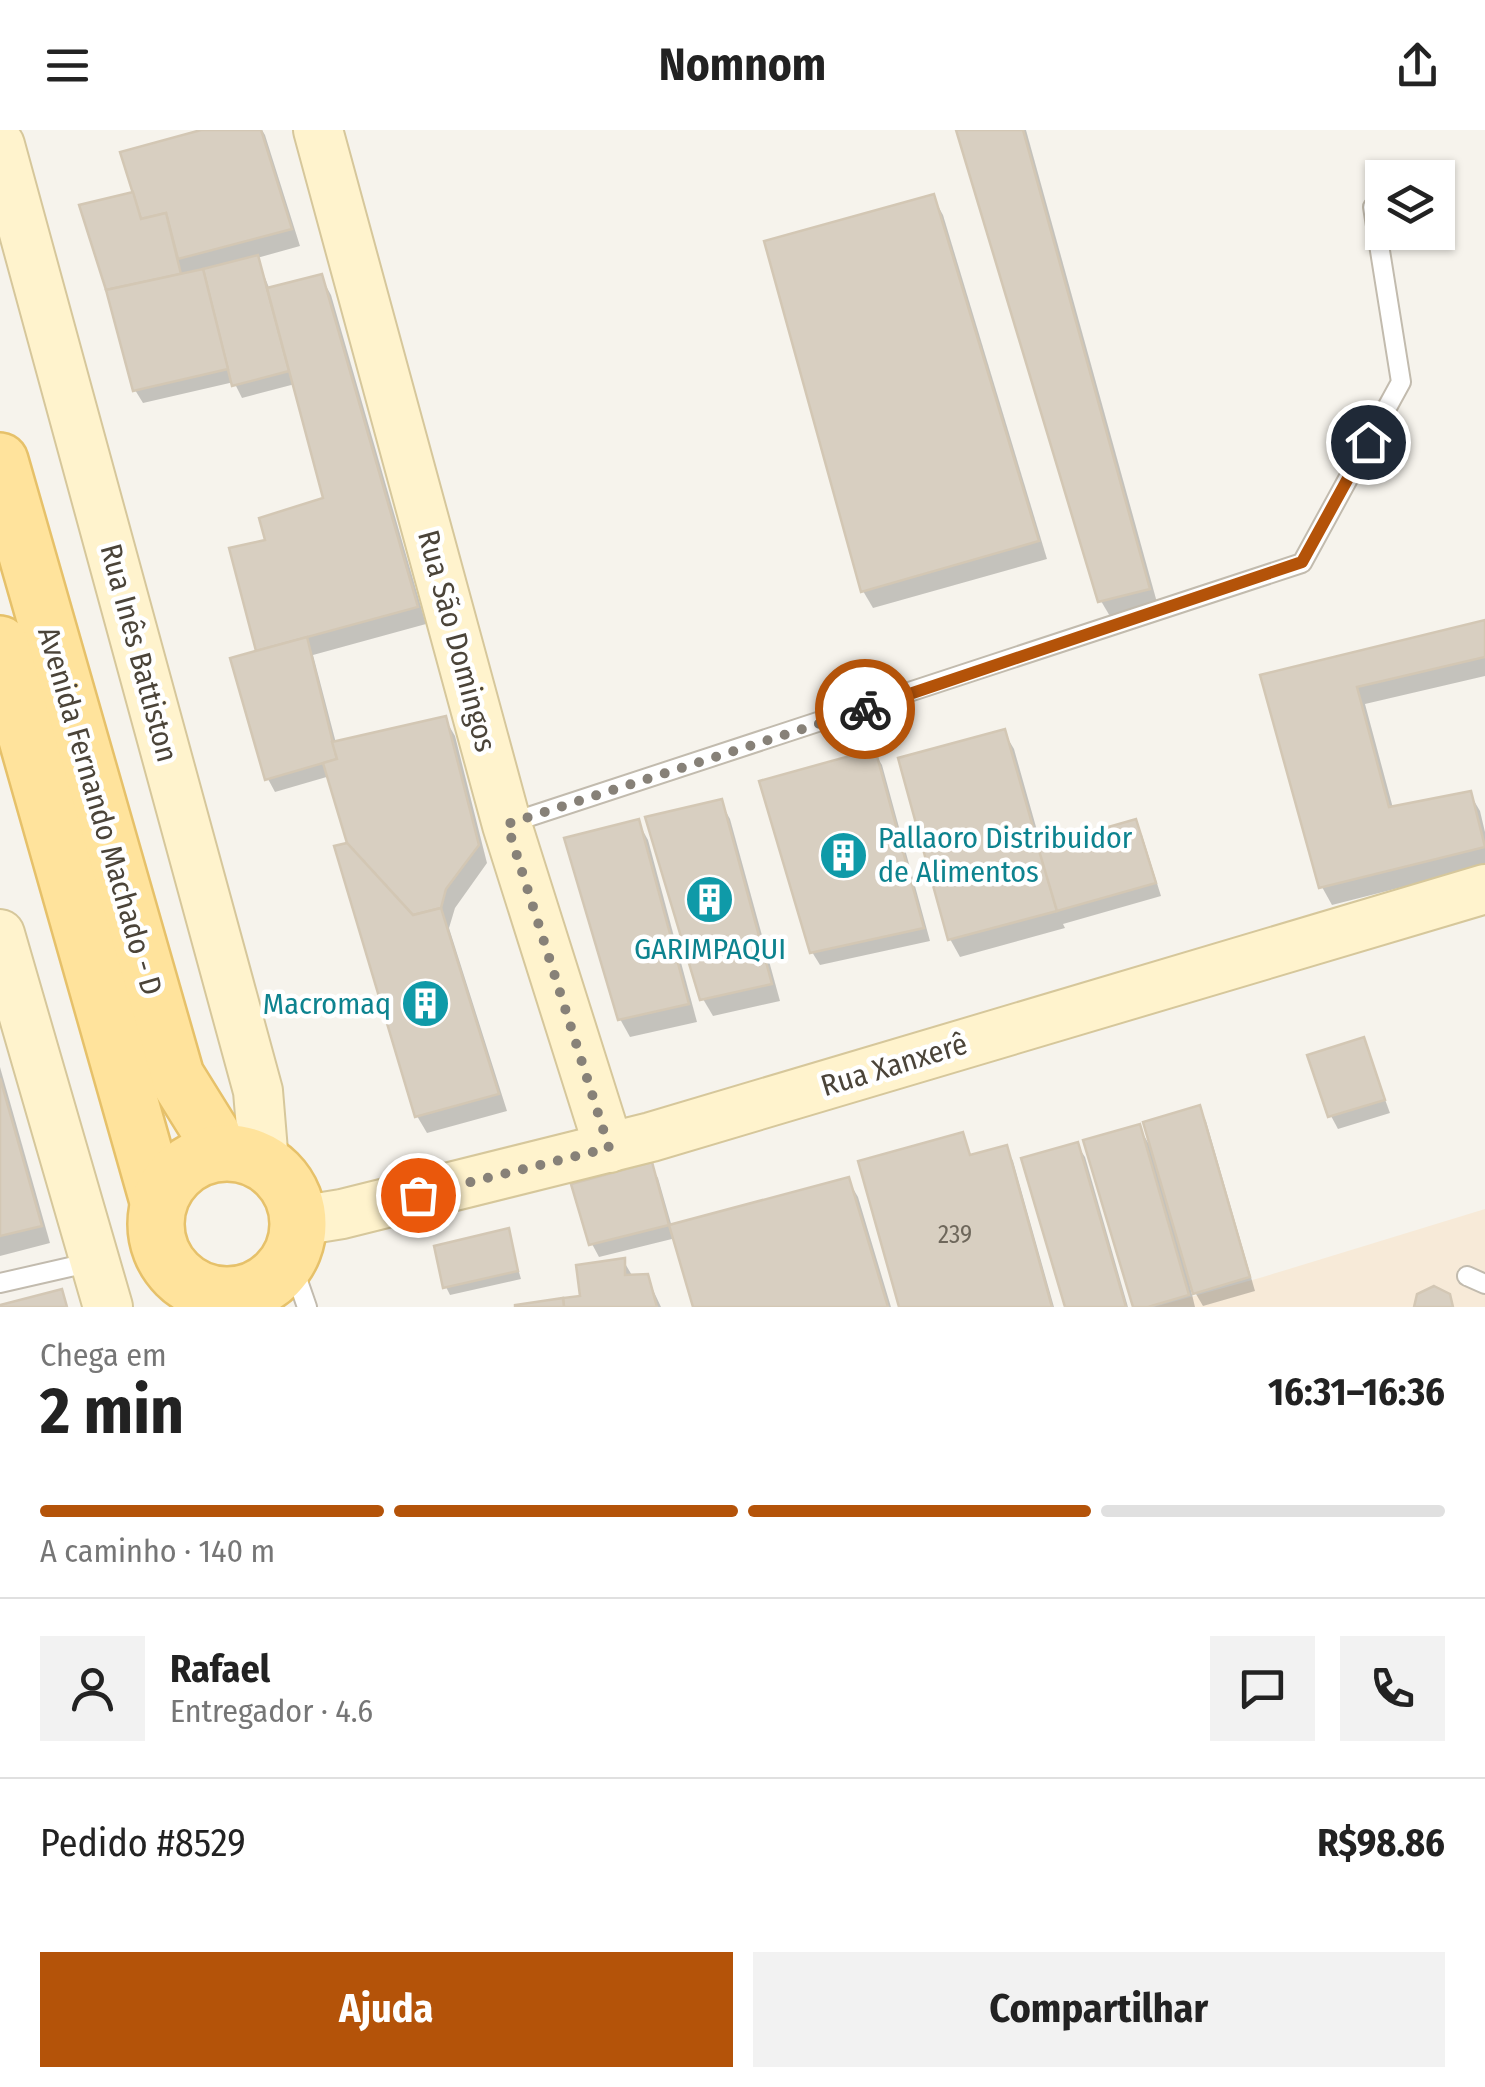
<!DOCTYPE html>
<html lang="pt">
<head>
<meta charset="utf-8">
<style>
  body { margin:0; font-family:"Fira Sans Condensed",sans-serif; background:#f2f2f2; color:#222; height:100vh; display:flex; flex-direction:column; font-size:38px; white-space:nowrap }
  * { box-sizing:border-box; margin:0 }
  p { font-size:32px; color:#767676 }
  .icon { flex:none; width:55px; height:55px; fill:none; stroke:currentColor; stroke-width:2; stroke-linecap:round; stroke-linejoin:round }
  .map { position:relative; height:1177px; overflow:hidden }
  .details { display:flex; flex-direction:column; background:#fff; flex:1 }
  .details>* { flex:none }
  .buttons { position:absolute; left:1365px; top:30px; display:grid; gap:20px }
  .buttons a { display:grid; place-items:center; width:90px; height:90px; border-radius:0px; background:#fff; box-shadow:0 2px 8px #0004; font-size:50px }
  .pin { position:absolute; display:grid; place-items:center; width:85px; height:85px; color:#fff; margin:-42px; border:5px solid #fff; border-radius:50%; box-shadow:0 2px 10px #0007 }
  .courier { position:absolute; display:grid; place-items:center; width:100px; height:100px; margin:-50px; border:8px solid #b45309; border-radius:50%; background:#fff; color:#222; box-shadow:0 2px 12px #0007 }
  .summary em { font-style:normal; font-weight:700 }
  .summary div { display:flex; flex-direction:column-reverse }
  .summary { display:flex; align-items:center; justify-content:space-between; height:170px; padding:0 40px }
  h1 { font-size:65px; font-weight:700; line-height:75px }
  .bar { display:grid; grid-template-columns:repeat(4,1fr); gap:15px 10px; align-content:center; height:120px; padding:0 40px }
  .bar i { height:12px; border-radius:8px; background:#e0e0e0 }
  .bar .active { background:#b45309 }
  .bar p { grid-column:span 4 }
  .line { display:flex; align-items:center; gap:25px; padding:0 40px; border-top:2px solid #e0e0e0 }
  .line div { flex:1 }
  .round { display:grid; place-items:center; flex:none; width:105px; height:105px; border-radius:0px; background:#f2f2f2 }
  .primary-button { display:flex; gap:20px; margin-top:auto; padding:20px 40px }
  .primary-button a { flex:1; height:115px; border-radius:0px; background:#b45309; color:#fff; font-size:40px; font-weight:700; line-height:115px; text-align:center }
  .primary-button a+a { background:#f2f2f2; color:#222 }
  header { display:flex; justify-content:space-between; align-items:center; height:130px; padding:0 40px; background:#fff; font-size:45px; font-weight:700 }
  .map>svg:first-child { display:block }
</style>
</head>
<body>
<header><svg class="icon" aria-label="menu" viewBox="0 0 24 24"><path d="M4 6h16M4 12h16M4 18h16"/></svg>Nomnom<svg class="icon" aria-label="share" viewBox="0 0 24 24"><path d="M12 15V3M7 8l5-5 5 5M5 13v7h14v-7"/></svg></header>
<div class="map">
<svg width="1485" height="1177" viewBox="0 0 1485 1177">
  <rect width="100%" height="100%" fill="#f6f3ec"/>
  <polygon fill="#f7ead8" points="1485,1079 1485,1177 1154,1177 1263,1147"/>
  <g fill="#0003">
    <polygon points="210,0 262,0 265,5 300,116 257,128 270,160 321,147 331,165 426,494 313,525 336,613 445,589 455,606 487,733 455,778 449,798 507,981 427,1003 417,986 350,714 330,646 275,662 268,649 233,530 260,522 268,411 326,369 295,254 242,268 234,252 143,273 135,260 136,64"/>
    <polygon points="959,0 1026,0 1158,476 1111,488 1101,471"/>
    <polygon points="933,67 943,85 1047,429 873,478 863,461"/>
    <polygon points="1485,493 1485,546 1365,574 1393,678 1470,664 1480,681 1485,702 1485,736 1332,775 1322,757 1263,547"/>
    <polygon points="1004,602 1014,619 1042,718 1135,692 1142,705 1161,766 1063,794 1065,798 960,827 950,809"/>
    <polygon points="874,622 882,635 930,811 820,835 812,822"/>
    <polygon points="720,671 730,689 780,871 713,886 703,869"/>
    <polygon points="638,692 648,710 697,892 630,907 620,889"/>
    <polygon points="1363,910 1390,983 1338,999 1331,986"/>
    <polygon points="0,937 50,1113 0,1126"/>
    <polygon points="1199,978 1206,991 1255,1161 1203,1176 1189,1152 1195,1177 1135,1177 1139,997 1150,1016"/>
    <polygon points="962,1005 972,1027 1006,1018 1013,1031 1054,1177 902,1177"/>
    <polygon points="1077,1015 1085,1027 1128,1177 1067,1177"/>
    <polygon points="650,1035 658,1048 672,1097 848,1050 858,1067 891,1177 696,1177 676,1108 599,1127 592,1114"/>
    <polygon points="507,1101 521,1149 450,1165 446,1157"/>
    <polygon points="623,1130 633,1147 647,1147 661,1177 518,1177 583,1169"/>
  </g>
  <g fill="#d8cfc1" stroke="#d3c7b4" stroke-width="2.5">
    <polygon points="201,0 261,0 292,99 178,129 166,83 141,89 120,22"/>
    <polygon points="956,0 1023,0 1150,459 1098,472"/>
    <polygon points="133,62 141,89 166,83 181,144 106,160 79,75"/>
    <polygon points="934,64 1039,411 861,462 764,111"/>
    <polygon points="258,125 289,241 232,256 203,139"/>
    <polygon points="203,139 228,239 133,261 106,160"/>
    <polygon points="322,144 418,477 256,521 229,418 265,410 259,388 323,368 267,158"/>
    <polygon points="1485,490 1485,527 1357,557 1389,677 1471,661 1485,717 1319,758 1260,545"/>
    <polygon points="307,507 337,629 265,650 230,528"/>
    <polygon points="446,586 479,715 446,759 441,778 413,785 347,713 323,633 337,629 332,612"/>
    <polygon points="1005,599 1057,781 948,810 898,628"/>
    <polygon points="875,619 924,798 810,823 759,651"/>
    <polygon points="722,669 772,854 700,870 645,687"/>
    <polygon points="639,689 689,874 618,890 564,708"/>
    <polygon points="1136,689 1156,753 1057,781 1038,717"/>
    <polygon points="347,713 413,785 441,778 499,964 415,987 334,716"/>
    <polygon points="1364,907 1385,970 1328,987 1307,925"/>
    <polygon points="0,948 42,1096 0,1106"/>
    <polygon points="1200,975 1250,1147 1193,1164 1143,992"/>
    <polygon points="1140,994 1189,1165 1148,1177 1133,1177 1083,1010"/>
    <polygon points="963,1002 970,1025 1007,1015 1052,1177 899,1177 858,1031"/>
    <polygon points="1078,1012 1126,1177 1065,1177 1021,1028"/>
    <polygon points="652,1032 669,1095 589,1115 571,1054"/>
    <polygon points="849,1047 888,1177 693,1177 669,1095"/>
    <polygon points="509,1098 518,1141 443,1158 434,1116"/>
    <polygon points="625,1128 625,1145 648,1144 657,1177 564,1177 563,1168 580,1166 576,1135"/>
    <polygon points="1434,1156 1450,1164 1453,1177 1414,1177 1417,1164"/>
    <polygon points="62,1159 67,1177 0,1177 0,1175"/>
    <polygon points="563,1168 564,1177 515,1177 515,1175"/>
  </g>
  <g fill="none" stroke-linecap="round" stroke-linejoin="round">
    <defs>
      <g id="lane">
        <polyline points="507,694 1302,433 1401,252 1373,77"/>
        <polyline points="290,1128 307,1177"/>
        <polyline points="1467,1146 1485,1154"/>
        <polyline points="0,1153 92,1132"/>
      </g>
      <g id="secondary">
        <polyline points="318,0 507,695 609,1018"/>
        <polyline points="0,15 258,961 264,1033"/>
        <polyline points="0,804 108,1177"/>
        <polyline points="299,1091 342,1084 651,1007 1485,759"/>
      </g>
      <g id="primary">
        <polyline points="0,331 176,946 212,1004 218,1023"/>
        <polyline points="0,514 158,1071"/>
        <circle cx="227" cy="1094" r="71"/>
      </g>
    </defs>
    <use href="#lane" stroke="#c2bbae" stroke-width="22"/>
    <use href="#secondary" stroke="#d6c79b" stroke-width="52"/>
    <use href="#primary" stroke="#e6c16a" stroke-width="60"/>
    <use href="#lane" stroke="#fff" stroke-width="18"/>
    <use href="#secondary" stroke="#fff3cd" stroke-width="48"/>
    <use href="#primary" stroke="#ffe39c" stroke-width="55"/>
  </g>
  <g fill="none" stroke-linecap="round" stroke-linejoin="round">
    <polyline stroke="#878178" stroke-width="10" stroke-dasharray="0 18" points="418,1065 609,1018 507,694 865,579"/>
    <polyline stroke="#b45309" stroke-width="12" points="865,579 1302,432 1368,312"/>
  </g>
  <defs>
    <symbol id="building-disc" viewBox="-11 -11 22 22"><circle r="9.5" fill="#0f9aa8" stroke="#fff"/><path d="M-4-6H4V6H1V3H-1V6H-4ZM-2.5-4.3h1.7v1.8h-1.7ZM.8-4.3h1.7v1.8H.8ZM-2.5-1h1.7V.8h-1.7ZM.8-1h1.7V.8H.8Z" fill="#fff"/></symbol>
  </defs>
  <g fill-rule="evenodd">
    <use href="#building-disc" x="816" y="698" width="55" height="55"/>
    <use href="#building-disc" x="682" y="742" width="55" height="55"/>
    <use href="#building-disc" x="398" y="846" width="55" height="55"/>
  </g>
  <g text-anchor="middle" stroke-width="9" stroke-linejoin="round" paint-order="stroke">
    <g font-size="25" fill="#6e675b">
      <text x="955" y="1113">239</text>
    </g>
    <g font-size="30" fill="#4b4439" stroke="#fff">
      <text transform="translate(457 511) rotate(75)" y="10">Rua São Domingos</text>
      <text transform="translate(139 523) rotate(75)" y="10">Rua Inês Battiston</text>
      <text transform="translate(100 681) rotate(74)" y="10">Avenida Fernando Machado - D</text>
      <text transform="translate(894 935) rotate(-17)" y="10">Rua Xanxerê</text>
    </g>
    <g font-size="30" fill="#0d838f" stroke="#fff" text-anchor="start">
      <text x="878" y="718">Pallaoro Distribuidor<tspan x="878" dy="34">de Alimentos</tspan></text>
      <text x="710" y="829" text-anchor="middle">GARIMPAQUI</text>
      <text x="391" y="884" text-anchor="end">Macromaq</text>
    </g>
  </g>
</svg>
<div class="buttons">
<a><svg class="icon" aria-label="layers" viewBox="0 0 24 24"><path d="M12 4l9 5-9 5-9-5zM3 14l9 5 9-5"/></svg></a>
</div>
<div class="pin" style="left:418px;top:1065px;background:#ea580c"><svg class="icon" aria-label="bag" viewBox="0 0 24 24"><path d="M5 8h14l-1 12H6zM9 8a3 3 0 0 1 6 0"/></svg></div>
<div class="pin" style="left:1368px;top:312px;background:#1f2937"><svg class="icon" aria-label="home" viewBox="0 0 24 24"><path d="M3 11l9-7 9 7M6 9v11h12V9"/></svg></div>
<div class="courier" style="left:865px;top:579px"><svg class="icon" aria-label="bike" viewBox="0 0 24 24"><circle cx="6" cy="16" r="4"/><circle cx="18" cy="16" r="4"/><path d="M6 16l4-8h5l3 8M10 8l3 8H6M13 5h3"/></svg></div>
</div>
<section class="details">
<div class="summary"><div><h1>2 min</h1><p>Chega em</p></div><em>16:31–16:36</em></div>
<div class="bar"><i class="active"></i><i class="active"></i><i class="active"></i><i></i><p>A caminho · 140 m</p></div>
<div class="line" style="height:180px"><a class="round"><svg class="icon" aria-label="person" viewBox="0 0 24 24"><circle cx="12" cy="8" r="4"/><path d="M4 21q1-7 8-7t8 7"/></svg></a><div><b>Rafael</b><p>Entregador · 4.6</p></div><a class="round"><svg class="icon" aria-label="chat" viewBox="0 0 24 24"><path d="M4 5h16v11H9l-5 4z"/></svg></a><a class="round"><svg class="icon" aria-label="phone" viewBox="0 0 24 24"><path d="M5 4h4l2 5-3 2q2 4 5 5l2-3 5 2v4C11 20 4 13 5 4z"/></svg></a></div>
<div class="line" style="height:130px"><div>Pedido #8529</div><b>R$98.86</b></div>
<div class="primary-button"><a>Ajuda</a><a>Compartilhar</a></div>
</section>
</body>
</html>
